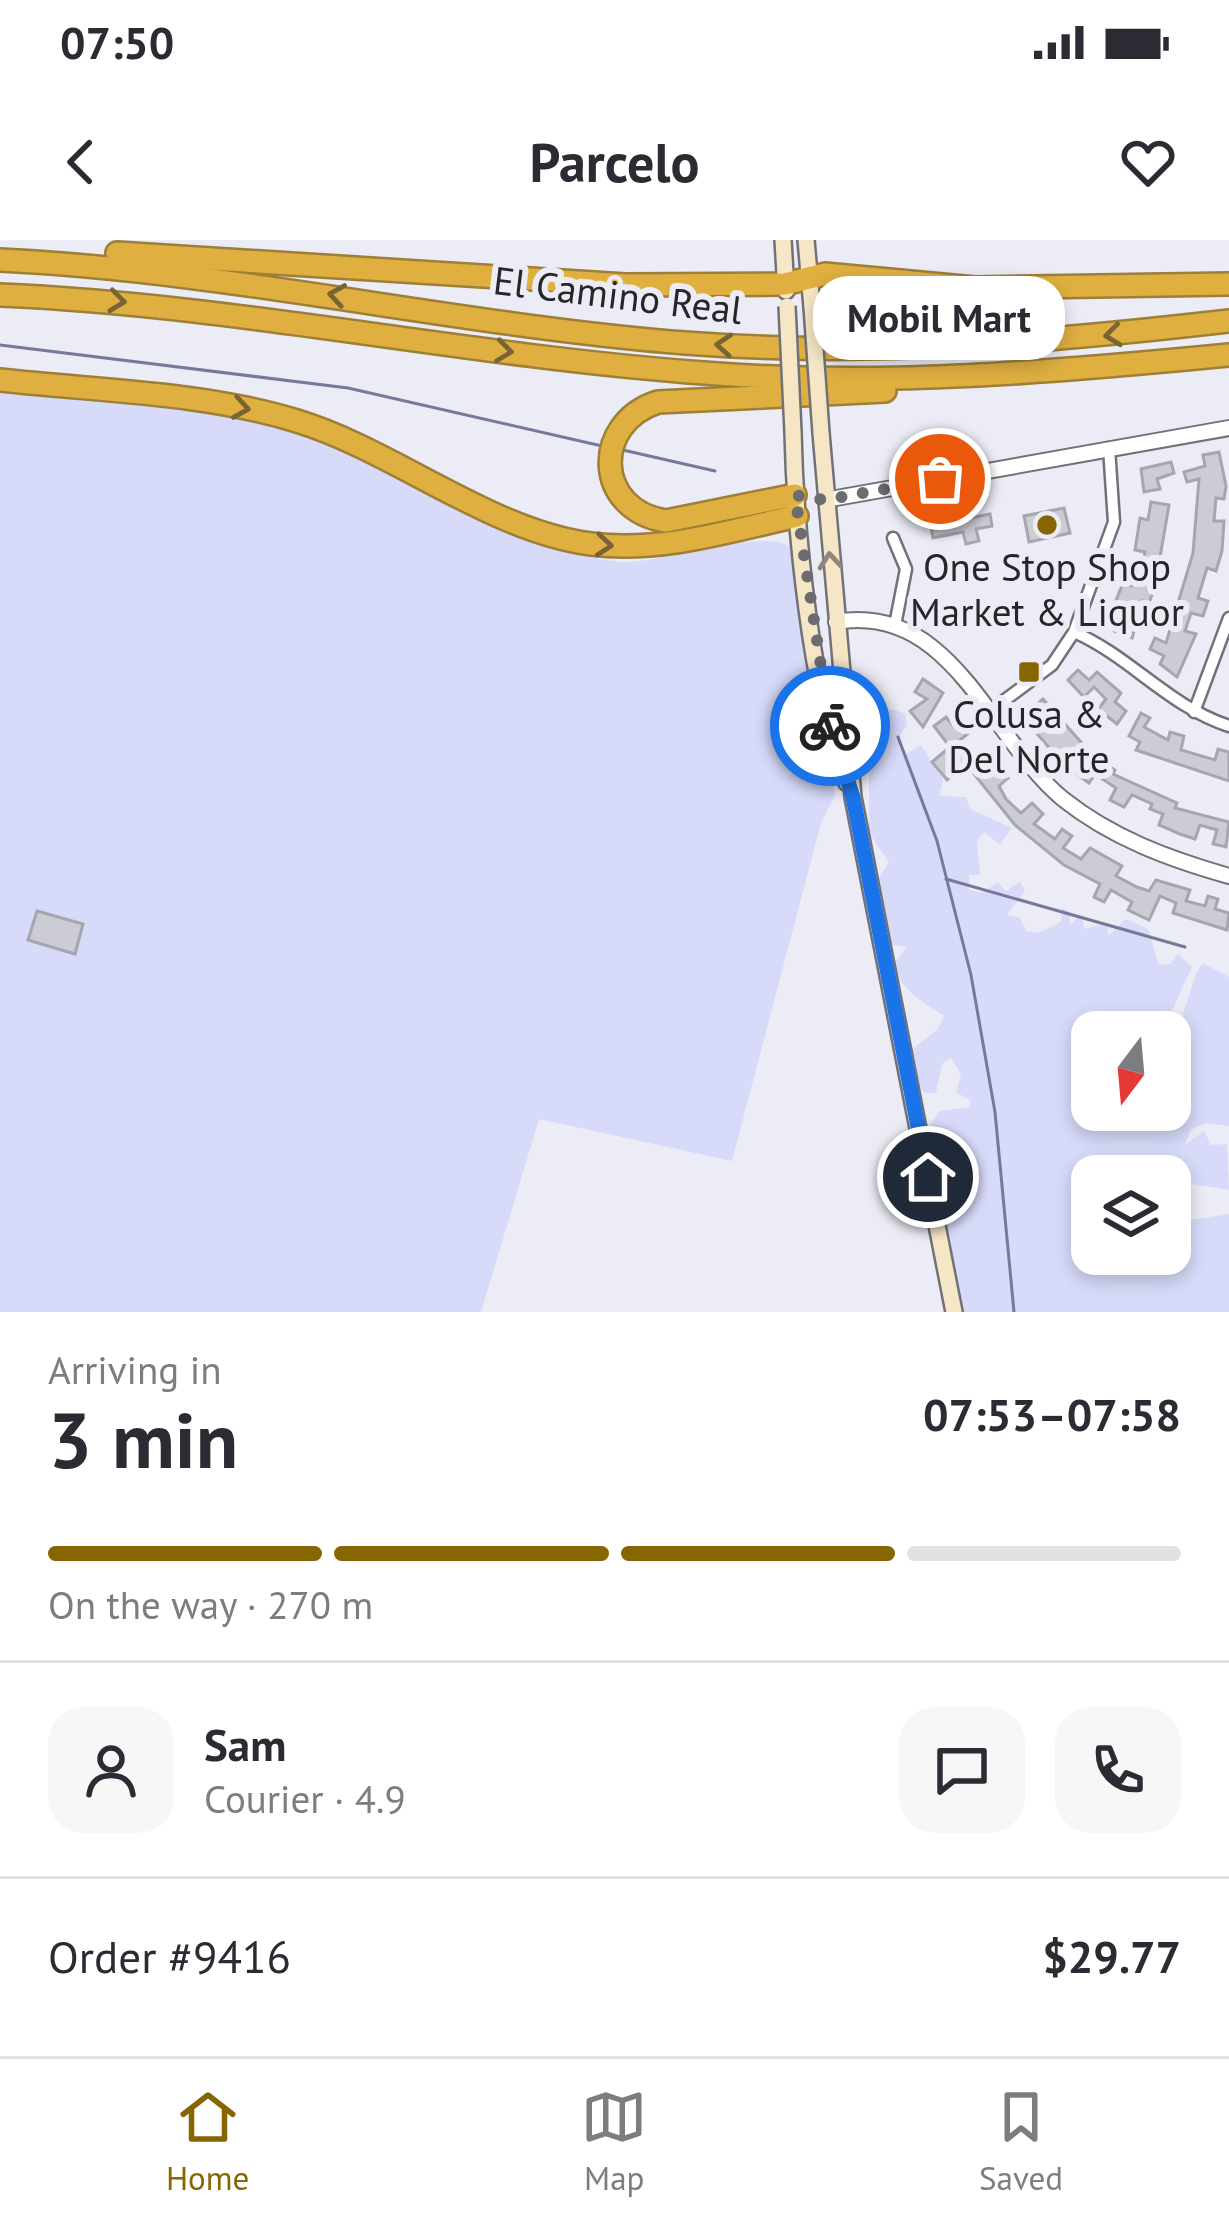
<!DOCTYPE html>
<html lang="en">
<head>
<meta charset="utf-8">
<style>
  body { margin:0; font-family:"PT Sans",sans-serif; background:#f7f7f7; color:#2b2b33; height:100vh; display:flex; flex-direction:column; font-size:45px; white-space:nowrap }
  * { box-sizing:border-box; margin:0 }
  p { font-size:39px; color:#7c7c81 }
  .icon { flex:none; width:66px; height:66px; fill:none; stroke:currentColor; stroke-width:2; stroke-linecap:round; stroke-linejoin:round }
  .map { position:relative; height:1072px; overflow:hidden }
  .sheet { display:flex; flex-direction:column; background:#fff; flex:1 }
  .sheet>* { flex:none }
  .needle { width:78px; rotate:196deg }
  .fabs { position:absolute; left:1071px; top:771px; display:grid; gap:24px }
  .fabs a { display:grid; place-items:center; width:120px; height:120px; border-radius:24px; background:#fff; box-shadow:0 6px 18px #0003; font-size:60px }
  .pin { position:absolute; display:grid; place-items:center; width:102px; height:102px; color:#fff; margin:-51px; border:6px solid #fff; border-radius:50%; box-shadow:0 3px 12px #0007 }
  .courier { position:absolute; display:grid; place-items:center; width:120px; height:120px; margin:-60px; border:9px solid #1a73e8; border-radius:50%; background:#fff; color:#222; box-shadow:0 3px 15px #0007 }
  .bubble { position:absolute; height:84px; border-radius:36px; background:#fff; box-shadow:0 6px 18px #0003; font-size:39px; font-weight:700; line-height:84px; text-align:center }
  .headline em { font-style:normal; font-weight:700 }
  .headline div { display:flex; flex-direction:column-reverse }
  .headline { display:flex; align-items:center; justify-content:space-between; height:204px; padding:0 48px }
  h1 { font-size:78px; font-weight:700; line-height:90px }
  .bar { display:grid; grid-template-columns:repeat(4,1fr); gap:18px 12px; align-content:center; height:144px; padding:0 48px }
  .bar i { height:15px; border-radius:9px; background:#e1e1e2 }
  .bar .active { background:#876500 }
  .bar p { grid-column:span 4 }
  .line { display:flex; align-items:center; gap:30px; padding:0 48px; border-top:3px solid #e1e1e2 }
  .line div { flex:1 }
  .round { display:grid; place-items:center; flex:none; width:126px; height:126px; border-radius:36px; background:#f7f7f7 }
  .status { display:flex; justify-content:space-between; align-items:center; height:84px; padding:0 60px; background:#fff; direction:ltr }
  .status svg { height:33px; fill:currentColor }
  header { display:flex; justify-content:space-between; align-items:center; height:156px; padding:0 48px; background:#fff; font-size:54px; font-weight:700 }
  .menu { display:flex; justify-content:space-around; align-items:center; height:168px; border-top:3px solid #e1e1e2; background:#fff; font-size:33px; color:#7c7c81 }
  .menu a { display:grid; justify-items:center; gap:6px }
  .menu .active { color:#876500 }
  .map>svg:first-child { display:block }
</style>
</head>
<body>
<div class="status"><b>07:50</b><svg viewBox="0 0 49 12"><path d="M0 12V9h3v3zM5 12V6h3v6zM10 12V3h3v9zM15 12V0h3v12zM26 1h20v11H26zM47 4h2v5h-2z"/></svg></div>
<header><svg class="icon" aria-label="back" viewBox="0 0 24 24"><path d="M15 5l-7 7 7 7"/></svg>Parcelo<svg class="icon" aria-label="heart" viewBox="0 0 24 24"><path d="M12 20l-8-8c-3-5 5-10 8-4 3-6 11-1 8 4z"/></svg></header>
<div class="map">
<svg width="1229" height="1072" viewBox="0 0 1229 1072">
  <rect width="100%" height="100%" fill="#ebecf5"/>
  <g fill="#d7daf9" fill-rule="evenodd">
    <path d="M0 148C130 162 255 168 377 221 443 250 504 300 576 314 591 317 607 321 622 322 663 324 763 286 792 308L835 555 821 583 732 921 539 879 481 1072H0Z"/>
    <path d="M893 469 905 474 907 484 900 496 903 516 921 505 943 540 939 556 966 557 970 569 1012 588 1000 605 984 592 977 600 980 635H969V650L982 653 998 642 1006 651 1020 642 1025 651 1007 675 1020 678 1026 691 1038 693 1061 682 1062 668 1070 672V685L1080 675 1085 689 1107 683 1108 696 1126 679 1148 689 1159 725 1171 724 1178 714 1192 727 1168 779 1174 790 1170 799V792H1092V870H1170V814L1196 734 1203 723 1229 737V886L1207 883 1191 889 1185 905 1204 891 1211 905 1227 904 1229 950 1187 943 1177 963 1189 969 1180 976 1183 981 1229 974V1072H962L930 887 939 871 969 867 971 861 956 852 961 834 951 818 942 824 936 853H924L914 838 910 811 937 790 944 776C924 763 897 748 894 723L907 707 887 704 877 641 889 622 869 593V534L863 527 861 497 873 496 884 472ZM1092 936H1170V1014H1092Z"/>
  </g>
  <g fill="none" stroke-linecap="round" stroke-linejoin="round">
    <g stroke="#76799a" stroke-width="3">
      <polyline points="0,105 348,148 602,206"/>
      <polyline points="623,210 715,231"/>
      <polyline points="898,497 937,601 971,735 995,872 1014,1072"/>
      <polyline points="946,639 1185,707"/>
    </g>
  </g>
  <g fill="#cbccd4" stroke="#a5a6ae" stroke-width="3">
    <polygon points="1219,212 1226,246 1224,259 1216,258 1214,281 1224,281 1222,311 1216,331 1207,328 1198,358 1208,361 1203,376 1191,373 1185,391 1196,394 1177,437 1160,424 1164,416 1150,409 1155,398 1166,403 1193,313 1199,239 1187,242 1184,232 1205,226 1203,215"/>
    <polygon points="1171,222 1174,233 1157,239 1160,249 1144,252 1141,229"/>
    <polygon points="1151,262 1169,265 1158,329 1148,350 1153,352 1149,363 1143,361 1132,398 1114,391 1118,381 1111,373 1123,343 1131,346 1140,334 1145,312 1135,310 1140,278 1148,280"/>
    <polygon points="1064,268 1070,293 1029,302 1024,276"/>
    <polygon points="990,274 992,286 976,289 979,301 966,304 963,292 933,298 931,286"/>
    <polygon points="1078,430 1089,440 1097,432 1121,453 1115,462 1126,471 1117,484 1098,469 1106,459 1094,447 1084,457 1068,440"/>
    <polygon points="923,439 943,453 923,487 910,471 927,459 915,452"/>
    <polygon points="1043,459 1095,518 1115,530 1113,534 1177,563 1175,568 1229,582 1226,607 1213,604 1217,590 1200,585 1195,599 1180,594 1159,585 1163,574 1150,569 1152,564 1132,555 1124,567 1110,560 1116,548 1095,534 1089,543 1078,535 1085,526 1069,509 1057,517 1033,489 1040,483 1029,471"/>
    <polygon points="1141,473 1150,478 1144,487 1168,500 1170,492 1184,496 1181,510 1215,520 1218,509 1229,512 1229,541 1136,510 1140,502 1129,496"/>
    <polygon points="946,477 954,487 964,481 971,491 959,501 972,517 984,510 1008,538 999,546 1006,559 1021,573 1032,563 1043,574 1034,584 1055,599 1062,589 1072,596 1063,608 1081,619 1090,608 1122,626 1116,636 1137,647 1149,651 1156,640 1190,650 1186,661 1205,666 1208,656 1218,659 1215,669 1229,673 1227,690 1173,673 1176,663 1160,656 1149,680 1128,670 1132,662 1111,650 1104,662 1094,657 1100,644 1064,625 1015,585 966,524 947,540 932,522 950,507 934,486"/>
    <polygon points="37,671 83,684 75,714 28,700"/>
  </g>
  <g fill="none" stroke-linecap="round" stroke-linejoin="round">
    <defs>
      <g id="minor">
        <polyline points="893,298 906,329 895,385"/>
        <path d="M1074 392C1131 417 1168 466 1229 486"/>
        <polyline points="990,471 1052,425 1074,392 1114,282 1109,208"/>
        <polyline points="1194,472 1229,378"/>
      </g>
      <g id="tertiary">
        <polyline points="825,260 1229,188"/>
        <path d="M836 382C952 362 990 499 1063 559 1112 598 1169 619 1229 636"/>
      </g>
      <g id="secondary">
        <polyline points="783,0 786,51"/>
        <polyline points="806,0 812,67"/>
        <path d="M793 192C795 288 811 456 847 543"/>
        <polyline points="821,193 853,557 954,1072"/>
      </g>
      <g id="motorway">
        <polyline points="117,13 626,45 785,44 825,34 975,48 1229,44"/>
        <path d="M0 20C231 31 456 85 685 103 869 117 1047 102 1229 81"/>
        <path d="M0 55C236 65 468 116 704 133 880 147 1054 132 1229 115"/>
        <path d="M0 140C98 151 203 152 297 181 395 211 490 291 591 304 660 313 730 291 797 276"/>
        <path d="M795 255 666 281C594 270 592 183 658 162L885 151"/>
      </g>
    </defs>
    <use href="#minor" stroke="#717279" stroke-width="15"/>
    <use href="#tertiary" stroke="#717279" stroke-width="18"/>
    <use href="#secondary" stroke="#717279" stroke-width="20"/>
    <use href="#motorway" stroke="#9e7f38" stroke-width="26"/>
    <use href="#minor" stroke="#fff" stroke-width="10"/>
    <use href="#tertiary" stroke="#fff" stroke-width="14"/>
    <use href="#secondary" stroke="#f5e7c6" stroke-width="15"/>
    <use href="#motorway" stroke="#dfaf40" stroke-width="21"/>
    <defs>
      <g id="secondary-bridge">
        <polyline points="787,66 793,192"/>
        <polyline points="812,67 821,193"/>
      </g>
    </defs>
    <use href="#secondary-bridge" stroke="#717279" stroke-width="20" stroke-linecap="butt"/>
    <use href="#secondary-bridge" stroke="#f5e7c6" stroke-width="15"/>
  </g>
  <defs><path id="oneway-chevron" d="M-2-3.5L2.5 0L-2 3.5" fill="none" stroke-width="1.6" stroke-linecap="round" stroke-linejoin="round" transform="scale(3)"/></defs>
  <g stroke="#796433">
    <use href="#oneway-chevron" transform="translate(337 55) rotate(-171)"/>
    <use href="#oneway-chevron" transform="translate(117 61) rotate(7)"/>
    <use href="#oneway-chevron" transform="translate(1113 95) rotate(173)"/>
    <use href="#oneway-chevron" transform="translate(724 105) rotate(-176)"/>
    <use href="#oneway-chevron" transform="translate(504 111) rotate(7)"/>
    <use href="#oneway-chevron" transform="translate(241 168) rotate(9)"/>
    <use href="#oneway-chevron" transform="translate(604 305) rotate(5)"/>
  </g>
  <use stroke="#8e8678" href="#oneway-chevron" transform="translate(830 321) rotate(-95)"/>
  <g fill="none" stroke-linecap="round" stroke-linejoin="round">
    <polyline stroke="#6b6b70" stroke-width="12" stroke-dasharray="0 21.6" points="830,486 795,255 825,260 940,239"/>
    <polyline stroke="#1a73e8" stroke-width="15" points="830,486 853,557 928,937"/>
  </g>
  <g fill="#876500" stroke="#ebecf5" stroke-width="4.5">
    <circle cx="1047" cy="285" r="12"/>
    <rect x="1017" y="420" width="24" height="24" rx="6"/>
  </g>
  <g text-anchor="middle" stroke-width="12" stroke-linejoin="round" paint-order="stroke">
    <g font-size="39" fill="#262629" stroke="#ebecf5">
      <text transform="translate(618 55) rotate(7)" y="14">El Camino Real</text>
    </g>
    <g font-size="39" fill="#262629" stroke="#ebecf5">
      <text x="1047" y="341">One Stop Shop<tspan x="1047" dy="45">Market &amp; Liquor</tspan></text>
      <text x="1029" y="488">Colusa &amp;<tspan x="1029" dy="45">Del Norte</tspan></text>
    </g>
  </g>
</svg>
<div class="fabs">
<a><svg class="needle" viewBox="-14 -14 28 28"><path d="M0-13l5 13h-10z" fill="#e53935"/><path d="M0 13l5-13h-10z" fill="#7c7c81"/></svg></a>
<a><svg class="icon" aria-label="layers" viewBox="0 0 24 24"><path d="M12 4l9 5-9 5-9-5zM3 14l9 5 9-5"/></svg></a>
</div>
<div class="pin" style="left:940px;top:239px;background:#ea580c"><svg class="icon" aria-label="bag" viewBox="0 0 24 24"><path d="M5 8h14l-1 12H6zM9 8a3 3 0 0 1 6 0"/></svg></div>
<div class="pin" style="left:928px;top:937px;background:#1f2937"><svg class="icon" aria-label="home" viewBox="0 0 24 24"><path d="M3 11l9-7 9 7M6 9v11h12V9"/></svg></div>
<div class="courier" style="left:830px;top:486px"><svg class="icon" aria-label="bike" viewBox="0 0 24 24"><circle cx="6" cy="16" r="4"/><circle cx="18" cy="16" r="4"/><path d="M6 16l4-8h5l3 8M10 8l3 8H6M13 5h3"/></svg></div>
<div class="bubble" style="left:813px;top:36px;width:252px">Mobil Mart</div>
</div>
<section class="sheet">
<div class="headline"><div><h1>3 min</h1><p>Arriving in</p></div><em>07:53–07:58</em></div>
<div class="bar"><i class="active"></i><i class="active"></i><i class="active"></i><i></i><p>On the way · 270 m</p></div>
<div class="line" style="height:216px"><a class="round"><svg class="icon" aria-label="person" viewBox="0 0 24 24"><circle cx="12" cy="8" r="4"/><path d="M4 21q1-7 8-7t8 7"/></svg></a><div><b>Sam</b><p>Courier · 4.9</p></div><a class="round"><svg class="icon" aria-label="chat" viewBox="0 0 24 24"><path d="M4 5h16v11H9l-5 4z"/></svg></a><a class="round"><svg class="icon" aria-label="phone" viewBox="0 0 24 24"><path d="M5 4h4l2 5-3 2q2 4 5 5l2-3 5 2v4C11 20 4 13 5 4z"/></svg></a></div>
<div class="line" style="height:156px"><div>Order #9416</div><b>$29.77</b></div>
</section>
<nav class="menu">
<a class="active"><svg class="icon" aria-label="home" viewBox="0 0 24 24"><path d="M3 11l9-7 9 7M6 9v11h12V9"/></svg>Home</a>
<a><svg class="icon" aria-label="map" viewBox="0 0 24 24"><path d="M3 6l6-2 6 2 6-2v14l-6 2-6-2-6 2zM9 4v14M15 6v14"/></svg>Map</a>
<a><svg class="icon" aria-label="saved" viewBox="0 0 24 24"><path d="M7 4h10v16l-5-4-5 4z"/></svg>Saved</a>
</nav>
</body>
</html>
